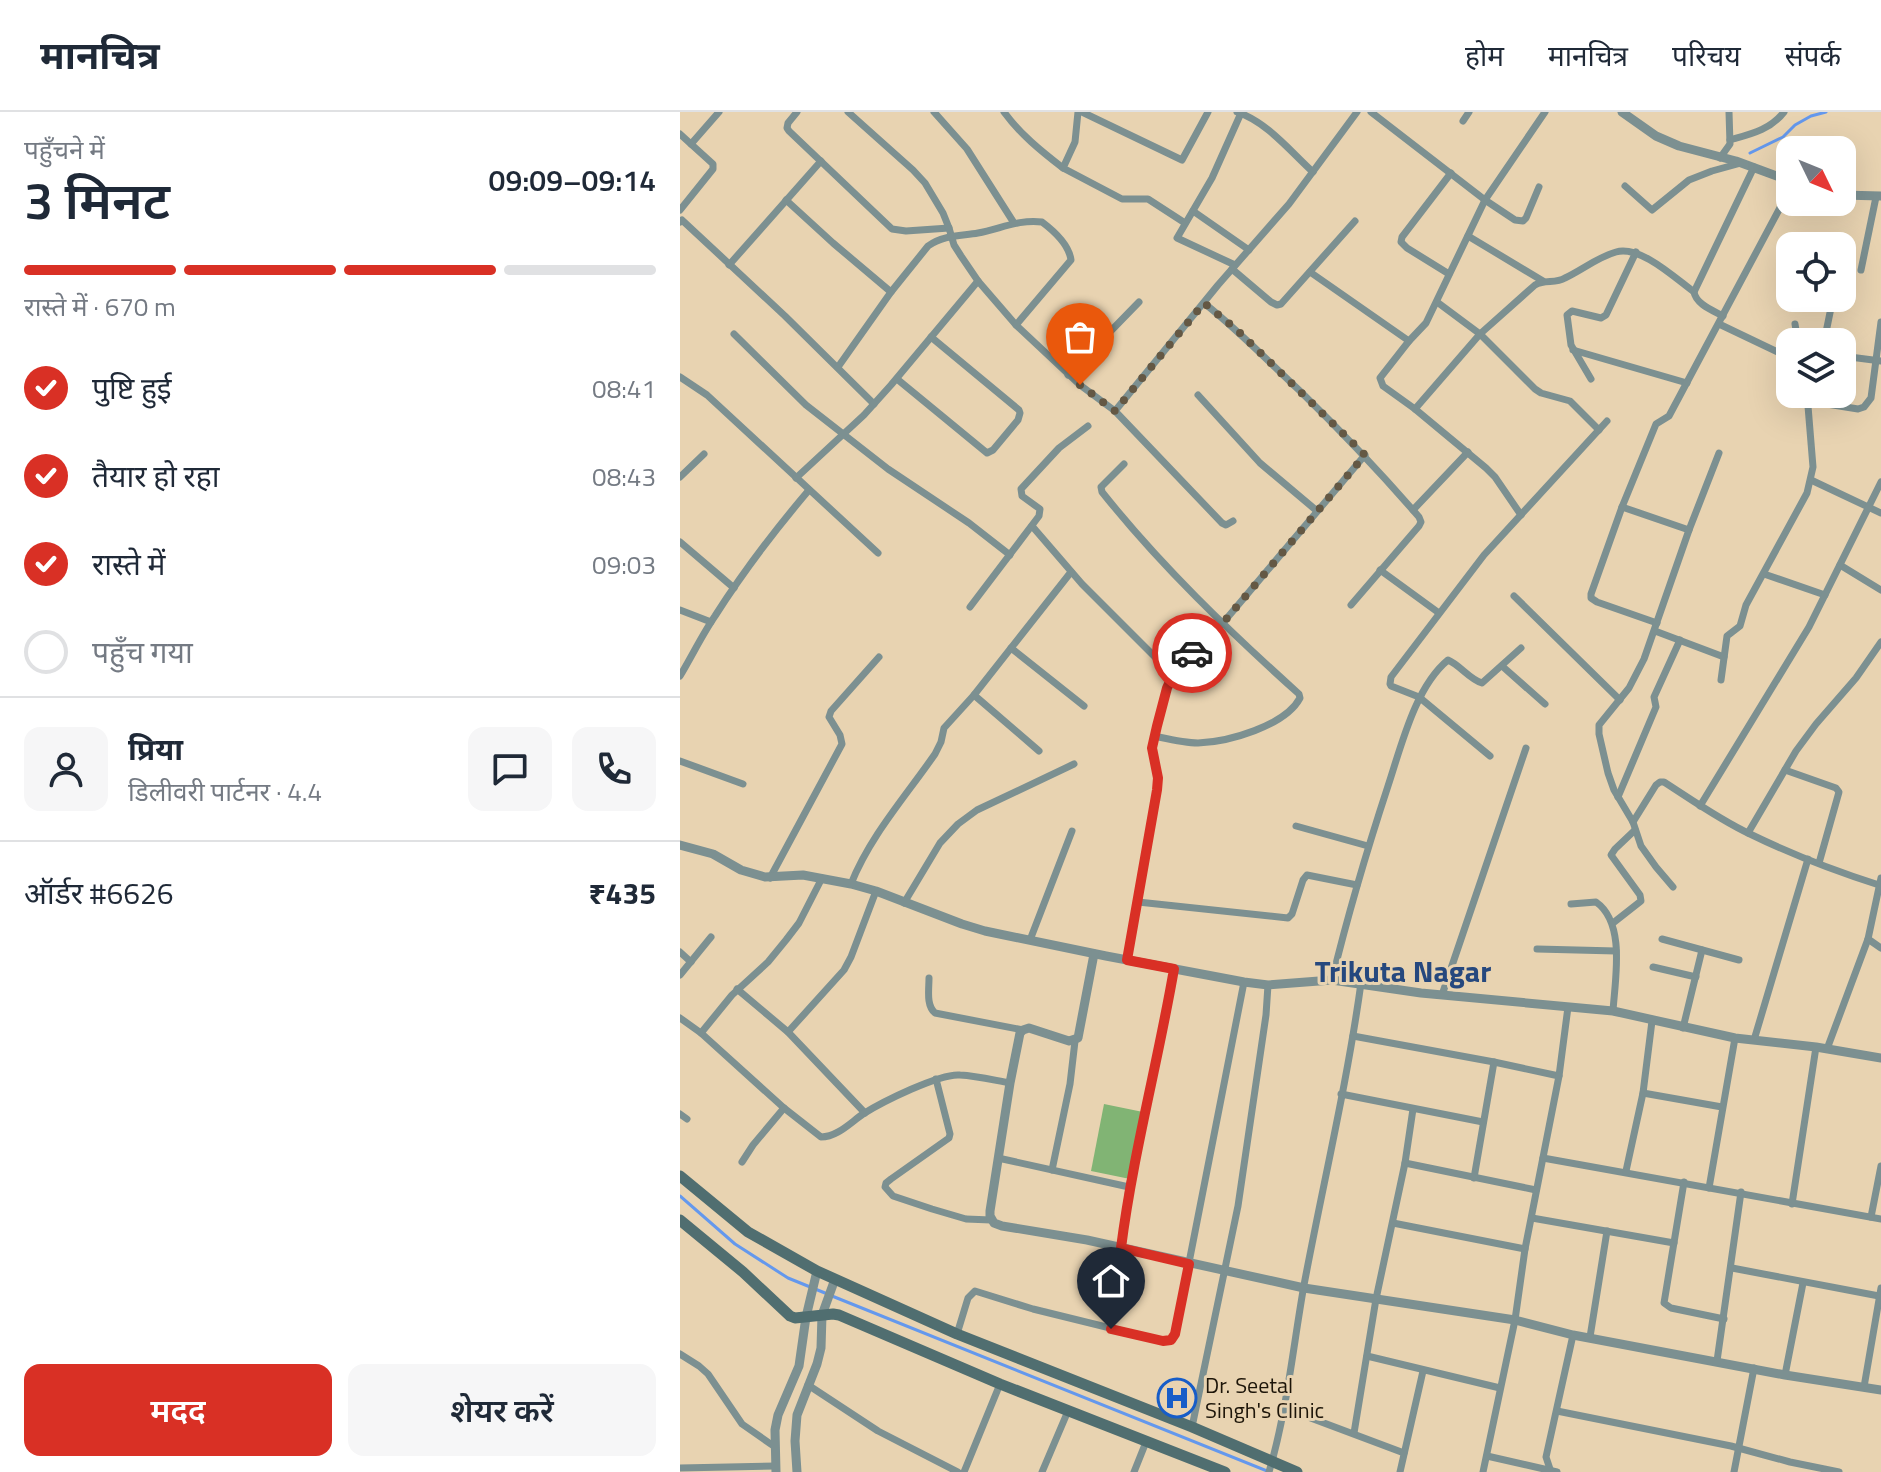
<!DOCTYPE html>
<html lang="hi">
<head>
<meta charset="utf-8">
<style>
  body { margin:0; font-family:"Titillium Web","Noto Sans Devanagari",sans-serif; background:#f6f6f7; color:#1f2937; height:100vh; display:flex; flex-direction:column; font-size:30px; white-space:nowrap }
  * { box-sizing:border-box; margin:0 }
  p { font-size:26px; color:#747a83 }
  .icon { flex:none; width:44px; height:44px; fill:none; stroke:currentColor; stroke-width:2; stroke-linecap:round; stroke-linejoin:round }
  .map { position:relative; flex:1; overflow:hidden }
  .details { display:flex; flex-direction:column; background:#fff; width:680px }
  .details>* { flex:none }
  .needle { width:52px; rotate:133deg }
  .tools { position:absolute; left:1096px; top:24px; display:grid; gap:16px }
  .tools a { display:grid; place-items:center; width:80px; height:80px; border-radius:16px; background:#fff; box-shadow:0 8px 32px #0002; font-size:40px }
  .pin { position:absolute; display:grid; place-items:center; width:68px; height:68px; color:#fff; margin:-82px -34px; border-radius:50% 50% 50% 0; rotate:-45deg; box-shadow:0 0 8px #0007 }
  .pin .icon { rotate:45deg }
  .courier { position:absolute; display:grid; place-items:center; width:80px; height:80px; margin:-40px; border:6px solid #d93025; border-radius:50%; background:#fff; color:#222; box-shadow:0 2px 10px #0007 }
  .headline em { font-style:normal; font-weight:600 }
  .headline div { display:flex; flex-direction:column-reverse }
  .headline { display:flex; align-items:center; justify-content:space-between; height:136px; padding:0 24px }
  h1 { font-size:52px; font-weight:600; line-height:60px }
  .bar { display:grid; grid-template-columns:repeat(4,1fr); gap:12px 8px; align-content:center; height:96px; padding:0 24px }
  .bar i { height:10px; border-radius:6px; background:#e0e1e3 }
  .bar .selected { background:#d93025 }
  .bar p { grid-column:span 4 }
  .line { display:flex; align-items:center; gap:20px; padding:0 24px; border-top:2px solid #e0e1e3 }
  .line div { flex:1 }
  .round { display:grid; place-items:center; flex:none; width:84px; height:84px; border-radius:16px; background:#f6f6f7 }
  ol { padding:0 24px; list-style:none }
  li { display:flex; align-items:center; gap:24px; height:88px }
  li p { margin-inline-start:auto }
  li .icon { padding:8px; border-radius:50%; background:#d93025; color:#fff; stroke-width:4 }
  li:last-child { color:#747a83 }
  li i { width:44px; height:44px; border:4px solid #e0e1e3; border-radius:50% }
  .action { display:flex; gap:16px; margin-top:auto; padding:16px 24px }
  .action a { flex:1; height:92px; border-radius:16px; background:#d93025; color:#fff; font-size:32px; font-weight:600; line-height:92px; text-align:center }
  .action a+a { background:#f6f6f7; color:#1f2937 }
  header { display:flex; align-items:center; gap:48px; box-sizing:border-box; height:112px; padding:0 40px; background:#fff; border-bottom:2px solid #e0e1e3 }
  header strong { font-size:38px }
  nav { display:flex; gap:44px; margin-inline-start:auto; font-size:28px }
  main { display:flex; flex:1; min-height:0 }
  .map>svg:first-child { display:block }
</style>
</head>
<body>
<header>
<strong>मानचित्र</strong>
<nav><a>होम</a><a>मानचित्र</a><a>परिचय</a><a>संपर्क</a></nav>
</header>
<main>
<section class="details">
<div class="headline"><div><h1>3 मिनट</h1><p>पहुँचने में</p></div><em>09:09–09:14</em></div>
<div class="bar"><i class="selected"></i><i class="selected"></i><i class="selected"></i><i></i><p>रास्ते में · 670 m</p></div>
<ol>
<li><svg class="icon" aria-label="check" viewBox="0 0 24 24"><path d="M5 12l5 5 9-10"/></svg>पुष्टि हुई<p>08:41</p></li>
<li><svg class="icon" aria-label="check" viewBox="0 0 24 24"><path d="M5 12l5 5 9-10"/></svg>तैयार हो रहा<p>08:43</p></li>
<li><svg class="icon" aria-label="check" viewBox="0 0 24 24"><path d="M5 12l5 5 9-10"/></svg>रास्ते में<p>09:03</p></li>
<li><i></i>पहुँच गया</li>
</ol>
<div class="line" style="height:144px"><a class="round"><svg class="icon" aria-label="person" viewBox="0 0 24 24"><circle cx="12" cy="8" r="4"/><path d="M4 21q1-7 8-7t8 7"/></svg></a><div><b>प्रिया</b><p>डिलीवरी पार्टनर · 4.4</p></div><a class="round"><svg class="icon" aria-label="chat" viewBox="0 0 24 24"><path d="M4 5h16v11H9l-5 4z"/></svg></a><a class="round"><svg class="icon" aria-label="phone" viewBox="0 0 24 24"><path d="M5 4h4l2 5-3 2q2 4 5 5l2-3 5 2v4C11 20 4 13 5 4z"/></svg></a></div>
<div class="line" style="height:104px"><div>ऑर्डर #6626</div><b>₹435</b></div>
<div class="action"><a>मदद</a><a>शेयर करें</a></div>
</section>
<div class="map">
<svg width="1201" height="1360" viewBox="0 0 1201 1360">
  <rect width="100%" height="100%" fill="#e8d3b1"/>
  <polygon fill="#81b474" points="424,992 463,1000 450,1067 411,1059"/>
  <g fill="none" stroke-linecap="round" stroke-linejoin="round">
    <g stroke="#6498ed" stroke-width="3">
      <polyline points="1070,41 1103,25 1115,13 1131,4 1146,0"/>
      <polyline points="0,1084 55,1132 108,1166 145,1181"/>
      <polyline points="152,1184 587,1359"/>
    </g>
    <g stroke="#7c9091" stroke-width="7">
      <polyline points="117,0 108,11 107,16 109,19 212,117 226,119 269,116"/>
      <polyline points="168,0 233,58 245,71 263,101 269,116 274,133 281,144 298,169 336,213 400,273 435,299 542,411 546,413 553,409"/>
      <polyline points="254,0 287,37 334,111"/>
      <path d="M324 0C340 22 361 39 383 56"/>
      <polyline points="398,0 395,30 383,56 442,87 468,87 505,111"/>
      <polyline points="402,0 502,48 528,0"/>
      <path d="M557 0C587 10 610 39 633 60"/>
      <polyline points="691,0 805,88 835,108 843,109 846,106 859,75"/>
      <polyline points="783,9 789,0"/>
      <polyline points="0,22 33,52 33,57 0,98"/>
      <path d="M1050 28C1071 22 1090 18 1104 0"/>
      <polyline points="11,32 39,0"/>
      <polyline points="1040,46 1050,32 1049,0"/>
      <polyline points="945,74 972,98 1009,68 1032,59 1061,51"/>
      <polyline points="106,88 153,131 211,180"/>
      <polyline points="513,99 569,138"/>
      <polyline points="0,110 2,108 105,204 194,292"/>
      <polyline points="788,124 863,169"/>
      <polyline points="49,153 141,49"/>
      <polyline points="555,153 497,126 532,66 561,1"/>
      <polyline points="552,157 591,190 597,193 601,192 675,109"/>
      <polyline points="1181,158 1196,85"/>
      <polyline points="630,160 729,229"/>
      <polyline points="769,162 727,136 721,130 722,125 771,61"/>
      <polyline points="757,190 800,222 855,277 861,281 890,289 919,318"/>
      <path d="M524 191C558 218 588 249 620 279 662 320 700 360 739 405L741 410 739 414 671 493"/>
      <path d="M1043 204C1032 198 1016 192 1014 180L1074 55"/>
      <polyline points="1039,212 1110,246"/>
      <polyline points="1115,212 1118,230"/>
      <polyline points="54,222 126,293 208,357 289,411 330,443"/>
      <polyline points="1144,230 1153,186"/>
      <polyline points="893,238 1007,271"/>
      <polyline points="1162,244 1201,249"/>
      <path d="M158 255 211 180 248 134C263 123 281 124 298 121 320 117 339 107 362 110 374 119 389 133 391 148L336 213"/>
      <polyline points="388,263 459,190"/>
      <polyline points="0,265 27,283 198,441"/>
      <polyline points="217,267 307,341 313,338 338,308 340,301 339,298 251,225"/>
      <polyline points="911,267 891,233 887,203 892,199 921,206 926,203 956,140"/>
      <polyline points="518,283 580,351 637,399"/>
      <polyline points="1128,289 1178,297 1184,295 1191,286 1201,210"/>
      <path d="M735 297 800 222 855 173C865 167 875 172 885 166 902 158 918 145 936 140 960 133 995 166 1014 180"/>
      <polyline points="435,299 538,173 609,92 677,0"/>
      <path d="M444 352 421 375 422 380C481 454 549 519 619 582L620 586C605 614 548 630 518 631 504 631 488 627 474 624"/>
      <polyline points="0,365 24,342"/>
      <polyline points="116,366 184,303 211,273 298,169"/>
      <polyline points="1131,368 1201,401"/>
      <polyline points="942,395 1009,418"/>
      <polyline points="733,398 788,340"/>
      <polyline points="841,403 815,365 806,356 735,297 703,274 700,266 729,229 746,211 805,88 865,0"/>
      <polyline points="352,414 402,472 493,563"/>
      <polyline points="0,430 54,476"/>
      <polyline points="1160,453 1201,478"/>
      <polyline points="700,458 759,501"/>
      <polyline points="1084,462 1145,483"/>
      <polyline points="834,484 940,588"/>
      <polyline points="290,495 359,404 360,397 342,384 341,377 379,336 408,314"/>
      <polyline points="0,498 31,510"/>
      <polyline points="977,511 917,490 911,486 911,482 942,395 976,312 989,304 1110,77"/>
      <polyline points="975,519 1044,545"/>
      <polyline points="331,536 404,594"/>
      <polyline points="822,554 865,592"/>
      <path d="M0 564C12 544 22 523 35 504 63 460 95 418 129 378"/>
      <polyline points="1041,568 1047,524 1060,514 1066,493 1127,381 1133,355 1127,282"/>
      <polyline points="294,583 359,639"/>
      <polyline points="810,644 739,585 711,574 710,572 711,565 804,443 927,309"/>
      <polyline points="0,649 63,672"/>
      <polyline points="1105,658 1156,676 1159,680 1139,751"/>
      <polyline points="938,685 976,595 974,585 1000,528"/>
      <polyline points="1020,694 1129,515 1201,370"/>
      <path d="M953 710 976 673 980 670H984C1012 688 1040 708 1070 722 1111 742 1155 759 1199 773"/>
      <polyline points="616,714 688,734"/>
      <polyline points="1068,721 1116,639 1136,612 1176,566 1201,530"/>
      <polyline points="90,766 162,632 160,623 149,605 151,599 199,545"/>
      <path d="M171 772C190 724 226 684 255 642L261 630 264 616 294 583 391 460"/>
      <polyline points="993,775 976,755 961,734 953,710 934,678 928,661 919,622 919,613 949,576 964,547 1009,418 1039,341"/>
      <polyline points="458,790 608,806 612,802 623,768 627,763 677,773"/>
      <polyline points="224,791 260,731 278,712 297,698 394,652"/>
      <path d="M891 792 916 790C946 811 935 867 933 899"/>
      <polyline points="933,811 961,789 960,783 931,743 935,737 955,718"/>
      <polyline points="982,827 1059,848"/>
      <polyline points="1188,827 1201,836"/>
      <polyline points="350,828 392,719"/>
      <polyline points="857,837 936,839"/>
      <polyline points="0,840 11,850"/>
      <polyline points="447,848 477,678 478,666 472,636 487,576 493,563 522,531 542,512 685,343"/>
      <polyline points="973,855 1016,865"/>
      <polyline points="0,863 31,825"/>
      <path d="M249 866C249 878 246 893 255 901L343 918"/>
      <path d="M652 868C668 802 687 738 708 674 721 635 735 575 768 548 780 553 789 567 802 571L841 536"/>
      <polyline points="57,877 108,920 185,1001"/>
      <polyline points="762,883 846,636"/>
      <path d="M0 906 21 921 104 996 141 1025C157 1025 170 1011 183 1002 202 990 260 961 280 963 297 964 313 968 330 971"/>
      <polyline points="1003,916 1022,838"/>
      <polyline points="108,920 164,858 171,845 196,779"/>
      <polyline points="21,921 52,883 88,850 106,828 119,811 142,766"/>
      <polyline points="673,924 814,950 879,964"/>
      <polyline points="1074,928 1128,747"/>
      <polyline points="1147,937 1188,827 1201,766"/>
      <polyline points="256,967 270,1022 269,1026 211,1067 206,1071 205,1075 213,1084 252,1097 286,1107 311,1108"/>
      <polyline points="963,981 1042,995"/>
      <polyline points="661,982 803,1010"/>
      <polyline points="0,1002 7,1007"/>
      <polyline points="318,1046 449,1075"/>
      <polyline points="863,1046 1201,1107"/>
      <polyline points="62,1050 73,1033 104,996"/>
      <polyline points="725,1051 856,1078"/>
      <polyline points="372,1058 390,972 395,929"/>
      <polyline points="946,1059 963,981 972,909"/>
      <polyline points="794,1066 814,950"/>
      <polyline points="1004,1070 984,1191 991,1196 1044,1207"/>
      <polyline points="1029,1076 1055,926"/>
      <polyline points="1112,1092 1136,935"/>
      <polyline points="1191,1105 1201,1054"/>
      <polyline points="852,1106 994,1131"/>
      <polyline points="713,1111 845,1137"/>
      <polyline points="441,1136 449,1075 487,899 494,857"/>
      <polyline points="1052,1156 1199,1184"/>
      <polyline points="277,1222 288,1186 295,1179 353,1197 483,1229 491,1228 495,1222 564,870"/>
      <polyline points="910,1225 927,1119"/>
      <polyline points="0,1242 19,1254 28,1262 62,1312 95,1335"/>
      <polyline points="687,1244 820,1276"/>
      <polyline points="1037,1249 1061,1080"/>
      <polyline points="1105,1263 1123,1171"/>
      <polyline points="128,1273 198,1319 278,1360"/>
      <polyline points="1184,1275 1201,1176"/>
      <polyline points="604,1296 724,1341"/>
      <polyline points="877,1299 1051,1334 1110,1350 1159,1360"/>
      <polyline points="512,1315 558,1094 586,903 588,873"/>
      <polyline points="674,1321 696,1187 725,1051 733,997"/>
      <polyline points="807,1344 877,1360"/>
      <polyline points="0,1356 96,1354"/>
      <polyline points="284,1360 320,1272"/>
      <polyline points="362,1360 388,1299"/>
      <polyline points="454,1360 466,1330"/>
      <path d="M589 1360C607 1299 613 1235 624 1173 643 1072 667 972 681 871"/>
      <polyline points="720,1360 743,1259"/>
      <polyline points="803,1360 835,1208 845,1137 879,964 888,895"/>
      <polyline points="871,1360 866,1345 893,1223"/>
      <polyline points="1054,1360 1074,1256"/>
    </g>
    <g stroke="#7c9091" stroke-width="9">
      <polyline points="942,0 976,24 999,34 1056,49 1110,69"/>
      <polyline points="1162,83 1201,84"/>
      <polyline points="0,733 33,742 61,758 85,765 123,763 171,772 196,779 282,812 305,819 426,844 564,870 588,873 652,868 741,881 933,899 1055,926 1136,935 1201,946"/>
      <polyline points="414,842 398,926 389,929 349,916 343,918 340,921 330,971 310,1099 310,1104 314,1111 322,1114 407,1128 624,1176 835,1208 893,1223 1105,1263 1201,1278"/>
      <polyline points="96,1360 95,1318 98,1303 119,1254 126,1205 137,1159"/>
      <polyline points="117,1360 115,1329 117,1303 137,1252 141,1236 142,1203 155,1167"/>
    </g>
    <g stroke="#506e70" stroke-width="11">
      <polyline points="0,1064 68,1120 137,1159 277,1222 512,1315 617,1360"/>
      <polyline points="0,1108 63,1160 110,1204 115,1206 153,1202 159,1203 320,1272 545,1360"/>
    </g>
  </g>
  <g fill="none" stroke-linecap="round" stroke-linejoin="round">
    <polyline stroke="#645844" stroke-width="8" stroke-dasharray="0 14.4" points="400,273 435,299 524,191 556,217 685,343 542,512 512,541"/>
    <path stroke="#d93025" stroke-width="10" d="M431 1217 483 1229 491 1228 495 1222 509 1152 441 1136C453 1042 478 950 494 857L447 848 477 678 478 666 472 636 477 614 487 576 493 563 512 541"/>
  </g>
  <defs>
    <symbol id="hospital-ring" viewBox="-11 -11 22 22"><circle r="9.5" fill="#e8d3b1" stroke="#175dc8" stroke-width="1.5"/><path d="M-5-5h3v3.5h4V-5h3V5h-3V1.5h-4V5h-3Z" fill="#175dc8"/></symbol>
  </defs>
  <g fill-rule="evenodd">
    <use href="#hospital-ring" x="475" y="1264" width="44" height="44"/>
  </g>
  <g text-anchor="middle" stroke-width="6" stroke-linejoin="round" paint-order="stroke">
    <g font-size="22" fill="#1d1509" stroke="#e8d3b1" text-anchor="start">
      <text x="525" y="1281">Dr. Seetal<tspan x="525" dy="25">Singh's Clinic</tspan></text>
    </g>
    <g font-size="30" font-weight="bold" fill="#26487e" stroke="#e8d3b1">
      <text x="723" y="870">Trikuta Nagar</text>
    </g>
  </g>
</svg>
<div class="tools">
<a><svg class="needle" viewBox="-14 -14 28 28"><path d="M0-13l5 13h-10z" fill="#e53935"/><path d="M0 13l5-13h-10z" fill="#747a83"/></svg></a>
<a><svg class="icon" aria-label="locate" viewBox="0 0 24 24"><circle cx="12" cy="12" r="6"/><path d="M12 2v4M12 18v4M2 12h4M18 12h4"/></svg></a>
<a><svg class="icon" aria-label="layers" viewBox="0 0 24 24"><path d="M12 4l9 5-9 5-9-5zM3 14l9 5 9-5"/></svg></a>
</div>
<div class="pin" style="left:400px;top:273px;background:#ea580c"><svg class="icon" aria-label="bag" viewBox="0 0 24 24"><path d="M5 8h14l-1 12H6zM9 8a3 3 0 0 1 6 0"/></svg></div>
<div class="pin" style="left:431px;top:1217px;background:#1f2937"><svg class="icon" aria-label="home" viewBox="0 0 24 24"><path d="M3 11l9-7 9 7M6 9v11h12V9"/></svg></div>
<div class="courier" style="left:512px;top:541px"><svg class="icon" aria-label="car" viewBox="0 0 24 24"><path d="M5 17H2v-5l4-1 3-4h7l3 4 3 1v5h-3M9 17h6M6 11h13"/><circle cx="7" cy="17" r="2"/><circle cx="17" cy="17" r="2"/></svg></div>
</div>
</main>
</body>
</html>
